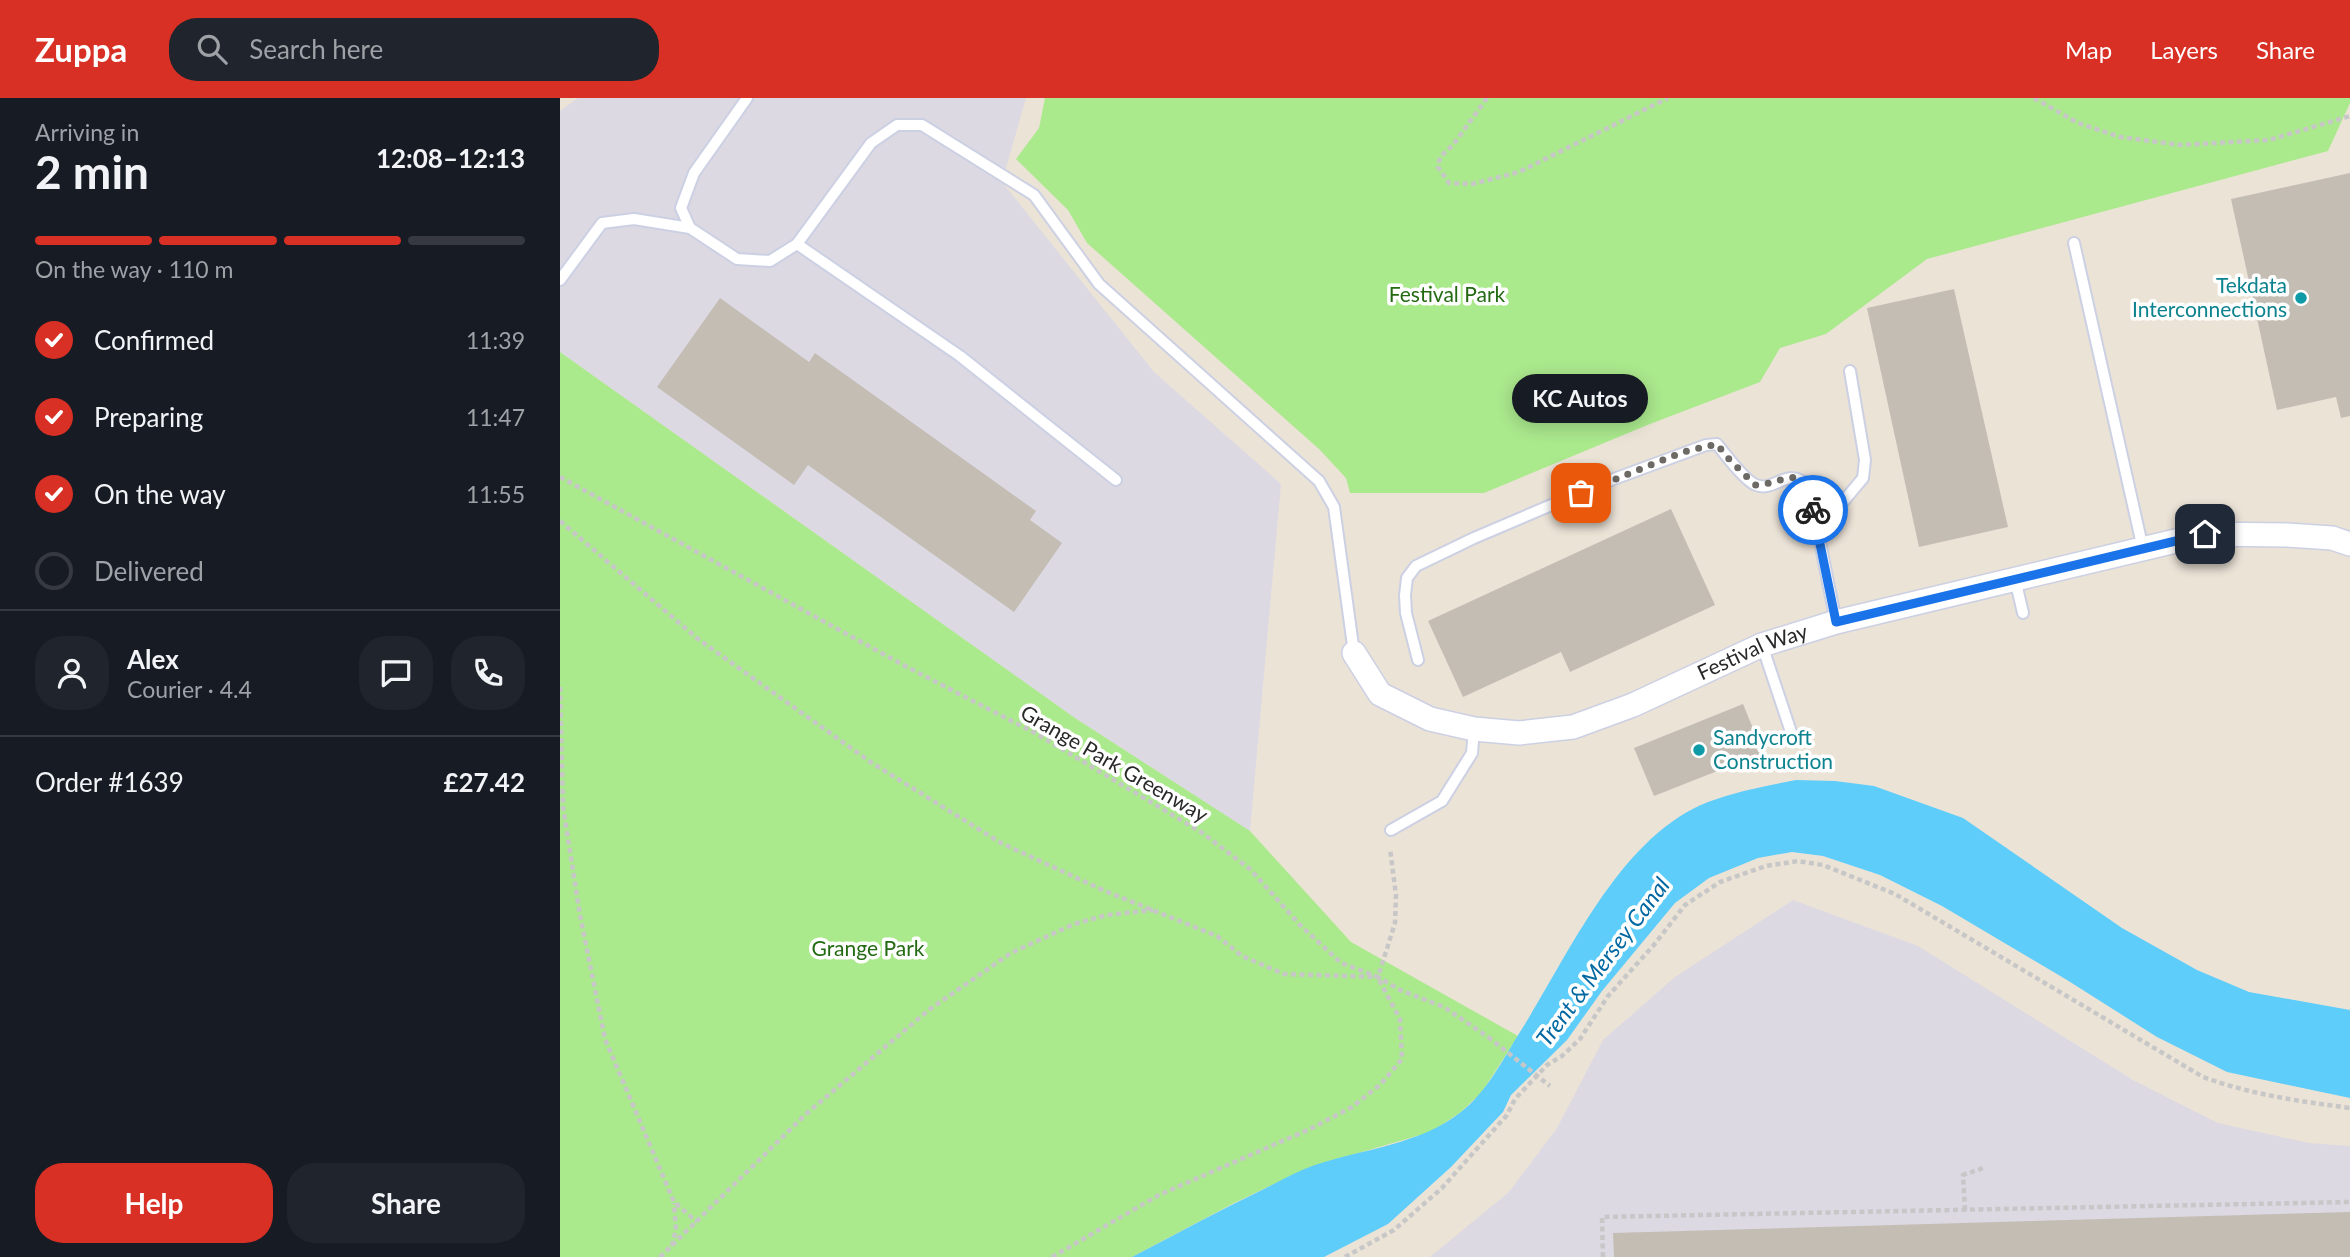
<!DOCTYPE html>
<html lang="en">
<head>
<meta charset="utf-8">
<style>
  body { margin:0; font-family:Lato,sans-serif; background:#20242c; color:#f1f3f6; height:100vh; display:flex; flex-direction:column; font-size:26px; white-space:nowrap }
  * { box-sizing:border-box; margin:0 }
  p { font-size:23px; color:#9ea1a6 }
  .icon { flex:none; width:38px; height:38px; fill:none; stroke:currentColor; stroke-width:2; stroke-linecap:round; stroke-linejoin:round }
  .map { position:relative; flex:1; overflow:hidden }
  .details { display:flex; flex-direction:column; background:#171b24; width:560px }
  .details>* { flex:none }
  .pin { position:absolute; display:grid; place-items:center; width:60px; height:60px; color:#fff; margin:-30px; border-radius:14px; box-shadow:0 4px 10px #0006 }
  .courier { position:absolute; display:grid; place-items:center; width:70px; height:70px; margin:-35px; border:5px solid #1a73e8; border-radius:50%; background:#fff; color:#222; box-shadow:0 2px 9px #0007 }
  .bubble { position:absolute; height:49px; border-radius:24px; background:#171b24; box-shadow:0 4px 18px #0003; font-size:23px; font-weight:700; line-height:49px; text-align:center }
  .overview em { font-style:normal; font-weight:700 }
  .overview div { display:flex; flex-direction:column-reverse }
  .overview { display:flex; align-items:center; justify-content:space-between; height:119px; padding:0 35px }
  h1 { font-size:46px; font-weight:700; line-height:52px }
  .bar { display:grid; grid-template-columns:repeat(4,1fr); gap:10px 7px; align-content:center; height:84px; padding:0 35px }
  .bar i { height:9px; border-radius:5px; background:#363941 }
  .bar .current { background:#d93025 }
  .bar p { grid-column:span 4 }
  .line { display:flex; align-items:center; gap:18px; padding:0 35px; border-top:2px solid #363941 }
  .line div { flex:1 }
  .round { display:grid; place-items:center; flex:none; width:74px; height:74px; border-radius:28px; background:#20242c }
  ol { padding:0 35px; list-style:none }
  li { display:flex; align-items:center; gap:21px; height:77px }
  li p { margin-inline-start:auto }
  li .icon { padding:7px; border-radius:50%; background:#d93025; color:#fff; stroke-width:4 }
  li:last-child { color:#9ea1a6 }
  li i { width:38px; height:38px; border:4px solid #363941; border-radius:50% }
  .button { display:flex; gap:14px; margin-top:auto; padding:14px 35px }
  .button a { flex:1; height:80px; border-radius:28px; background:#d93025; color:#fff; font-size:28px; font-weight:700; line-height:80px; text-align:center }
  .button a+a { background:#20242c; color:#f1f3f6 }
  header { display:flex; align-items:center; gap:42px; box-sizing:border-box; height:98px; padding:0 35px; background:#d93025; color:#fff }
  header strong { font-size:33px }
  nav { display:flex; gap:38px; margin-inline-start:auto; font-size:24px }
  .search { width:490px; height:63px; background:#20242c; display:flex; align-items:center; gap:18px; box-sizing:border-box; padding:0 24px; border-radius:28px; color:#9ea1a6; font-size:26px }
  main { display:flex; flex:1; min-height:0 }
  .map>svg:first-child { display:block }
</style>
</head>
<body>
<header>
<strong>Zuppa</strong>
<div class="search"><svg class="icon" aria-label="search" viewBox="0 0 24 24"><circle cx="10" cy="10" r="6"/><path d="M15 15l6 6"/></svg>Search here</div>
<nav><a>Map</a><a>Layers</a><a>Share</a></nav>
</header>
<main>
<section class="details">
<div class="overview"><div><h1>2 min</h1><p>Arriving in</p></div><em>12:08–12:13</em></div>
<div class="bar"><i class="current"></i><i class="current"></i><i class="current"></i><i></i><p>On the way · 110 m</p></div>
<ol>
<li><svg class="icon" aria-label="check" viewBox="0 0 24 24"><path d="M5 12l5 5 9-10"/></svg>Confirmed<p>11:39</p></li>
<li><svg class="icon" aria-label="check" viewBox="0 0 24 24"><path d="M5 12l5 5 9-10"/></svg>Preparing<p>11:47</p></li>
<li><svg class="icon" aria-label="check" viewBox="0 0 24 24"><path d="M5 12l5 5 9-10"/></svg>On the way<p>11:55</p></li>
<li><i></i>Delivered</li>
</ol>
<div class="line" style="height:126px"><a class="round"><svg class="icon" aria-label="person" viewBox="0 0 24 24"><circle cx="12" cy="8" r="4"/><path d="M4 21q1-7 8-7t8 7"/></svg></a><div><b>Alex</b><p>Courier · 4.4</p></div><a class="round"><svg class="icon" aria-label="chat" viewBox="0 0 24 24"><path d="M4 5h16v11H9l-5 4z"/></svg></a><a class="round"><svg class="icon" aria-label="phone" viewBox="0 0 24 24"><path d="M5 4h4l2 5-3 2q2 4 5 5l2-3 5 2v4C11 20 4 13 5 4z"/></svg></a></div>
<div class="line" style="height:91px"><div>Order #1639</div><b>£27.42</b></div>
<div class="button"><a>Help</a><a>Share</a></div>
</section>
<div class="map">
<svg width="1790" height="1159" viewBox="0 0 1790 1159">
  <rect width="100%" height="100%" fill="#ece3d7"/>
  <g fill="#dcd9e3">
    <polygon points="18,0 466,0 442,84 594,274 721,386 690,733 515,620 0,254 0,13"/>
    <polygon points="1233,802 1358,848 1573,982 1658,1025 1749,1045 1790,1048 1790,1159 870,1159 949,1094 997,1030 1043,942 1115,879"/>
  </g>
  <g fill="#abe98d">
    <polygon points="485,0 1790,0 1790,5 1768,53 1367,161 1266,236 1220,250 1200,284 1090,326 924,395 790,395 786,380 759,351 527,145 508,112 456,61 479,30"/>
    <polygon points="0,254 515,620 690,733 791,844 958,938 922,994 901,1014 871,1034 750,1069 674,1105 572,1159 0,1159"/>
  </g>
  <path fill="#5ecdfa" d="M1236 682 1275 683 1314 688 1403 720 1562 830 1637 872 1689 894 1790 912V1000L1667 974 1597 939 1507 882 1382 808 1320 777 1263 758 1232 754 1198 760 1149 780 1115 805 1042 893 1007 942 951 997 943 1014 891 1069 828 1126 764 1159H572C616 1136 660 1112 704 1091 720 1083 736 1074 752 1068 801 1051 860 1047 901 1014 927 994 943 961 960 934 1009 857 1059 739 1148 704 1177 693 1206 688 1236 682Z"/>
  <g fill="#c3bdb4">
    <polygon points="1790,75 1790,318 1781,320 1776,299 1717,312 1671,101"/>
    <polygon points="1394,191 1448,429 1359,449 1307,210"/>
    <polygon points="160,200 249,264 255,255 476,413 470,422 502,445 454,514 248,367 234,387 97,289"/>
    <polygon points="1111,411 1155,507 1010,574 1001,554 903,599 868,523"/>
    <polygon points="1183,606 1203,655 1094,698 1074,650"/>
    <polygon points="1790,1114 1790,1159 1054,1159 1053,1135"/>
  </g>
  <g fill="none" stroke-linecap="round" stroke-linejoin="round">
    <defs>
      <g id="service">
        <polyline points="130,130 121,110 134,75 187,0"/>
        <polyline points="1514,145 1583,451"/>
        <polyline points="237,146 400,258 556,382"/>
        <polyline points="0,182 42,125 74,121 130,130 177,161 210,163 237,146 311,45 337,27 362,27 474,97 539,186 759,383 774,409 794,555"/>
        <polyline points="1257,435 1303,380 1305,362 1290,273"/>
        <polyline points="1455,481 1463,515"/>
        <polyline points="1202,547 1233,640"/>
        <path d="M858 562 846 515 845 497 847 480 856 468 914 440 1043 385 1146 347 1157 346C1165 356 1185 383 1196 387 1216 395 1227 366 1249 389L1276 524"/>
        <polyline points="831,732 882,703 912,655 914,631"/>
      </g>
      <g id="minor">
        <path id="s1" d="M794 555 820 596 870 621 914 631 959 635 1013 629 1073 607 1202 547 1276 524 1645 436 1727 437 1772 440 1790 446"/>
      </g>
    </defs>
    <use href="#service" stroke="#ccd0e3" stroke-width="14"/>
    <use href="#minor" stroke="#ccd0e3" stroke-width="26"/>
    <g stroke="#c7c7c7" stroke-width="4.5" stroke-dasharray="5 3.5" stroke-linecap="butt">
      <polyline points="927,0 893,47 880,59 878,69 889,85 912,86 959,74 1108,0"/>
      <polyline points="1474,0 1518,25 1560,39 1620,47 1709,42 1790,18"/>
      <polyline points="0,379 347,569 475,635 641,734 690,771 740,827 781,865 818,879 835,825 836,797 830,751"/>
      <polyline points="0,423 138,541 312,665 441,745 545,793 657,838 682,858 724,876 818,879 840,892 884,909 928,939"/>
      <polyline points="0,589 3,709 20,817 45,941 114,1104 137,1124"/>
      <polyline points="1405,1112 1403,1077 1426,1069"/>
      <polyline points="112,1148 116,1132 114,1105"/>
      <polyline points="100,1159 246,1016 370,911 451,855 514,826 547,817 593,812"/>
      <polyline points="492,1159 599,1097 750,1031 792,1009 821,986 842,961 840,921 818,880"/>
      <path d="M785 1159 834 1132 882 1090 947 1017 955 1001 987 967 1002 958 1020 941 1048 898 1093 848 1125 807 1160 784 1206 768 1238 763 1263 767 1335 796 1643 979C1693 997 1738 1003 1790 1010"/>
      <polyline points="1043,1159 1042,1119 1790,1104"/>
    </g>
    <use href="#service" stroke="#fff" stroke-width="10"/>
    <use href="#minor" stroke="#fff" stroke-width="23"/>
    <polyline stroke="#c7c7c7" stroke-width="4.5" stroke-dasharray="5 3.5" stroke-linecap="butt" points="928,939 990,988"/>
  </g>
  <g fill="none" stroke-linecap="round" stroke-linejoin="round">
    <path stroke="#6d6965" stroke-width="7" stroke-dasharray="0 12.6" d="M1021 395 1123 354 1157 346 1166 358 1195 387C1211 389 1239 368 1249 389 1252 395 1252 406 1253 412"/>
    <polyline stroke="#1a73e8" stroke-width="9" points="1253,412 1276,524 1645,436"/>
  </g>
  <g fill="#0f9aa8" stroke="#fff" stroke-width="2.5">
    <circle cx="1741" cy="200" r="7"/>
    <circle cx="1139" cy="652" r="7"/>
  </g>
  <g text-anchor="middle" stroke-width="7" stroke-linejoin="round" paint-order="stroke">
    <g font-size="21" fill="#0d838f" stroke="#fff" text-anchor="end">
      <text x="1727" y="195">Tekdata<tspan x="1727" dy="24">Interconnections</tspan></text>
      <text x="1153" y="647" text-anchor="start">Sandycroft<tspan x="1153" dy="24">Construction</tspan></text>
    </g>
    <g font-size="21" fill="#236a12" stroke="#fff">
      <text x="887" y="204">Festival Park</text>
      <text x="308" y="858">Grange Park</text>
    </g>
    <g font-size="21" fill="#282828" stroke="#fff">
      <text dy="7" stroke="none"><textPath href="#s1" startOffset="444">Festival Way</textPath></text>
      <text transform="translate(554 666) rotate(30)" y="7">Grange Park Greenway</text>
    </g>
    <g font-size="23" font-style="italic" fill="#0168a2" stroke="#fff">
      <text transform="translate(1043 864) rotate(-53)" y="8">Trent &amp; Mersey Canal</text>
    </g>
  </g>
</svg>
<div class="pin" style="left:1021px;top:395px;background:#ea580c"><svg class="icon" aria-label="bag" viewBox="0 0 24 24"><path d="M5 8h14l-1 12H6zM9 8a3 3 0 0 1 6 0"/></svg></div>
<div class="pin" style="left:1645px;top:436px;background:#1f2937"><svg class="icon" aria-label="home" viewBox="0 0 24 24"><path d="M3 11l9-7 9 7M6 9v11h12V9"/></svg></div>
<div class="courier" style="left:1253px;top:412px"><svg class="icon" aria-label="bike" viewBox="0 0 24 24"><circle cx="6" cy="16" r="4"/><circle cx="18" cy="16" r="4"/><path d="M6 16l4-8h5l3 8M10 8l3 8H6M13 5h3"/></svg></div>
<div class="bubble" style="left:952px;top:276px;width:136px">KC Autos</div>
</div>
</main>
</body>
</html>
